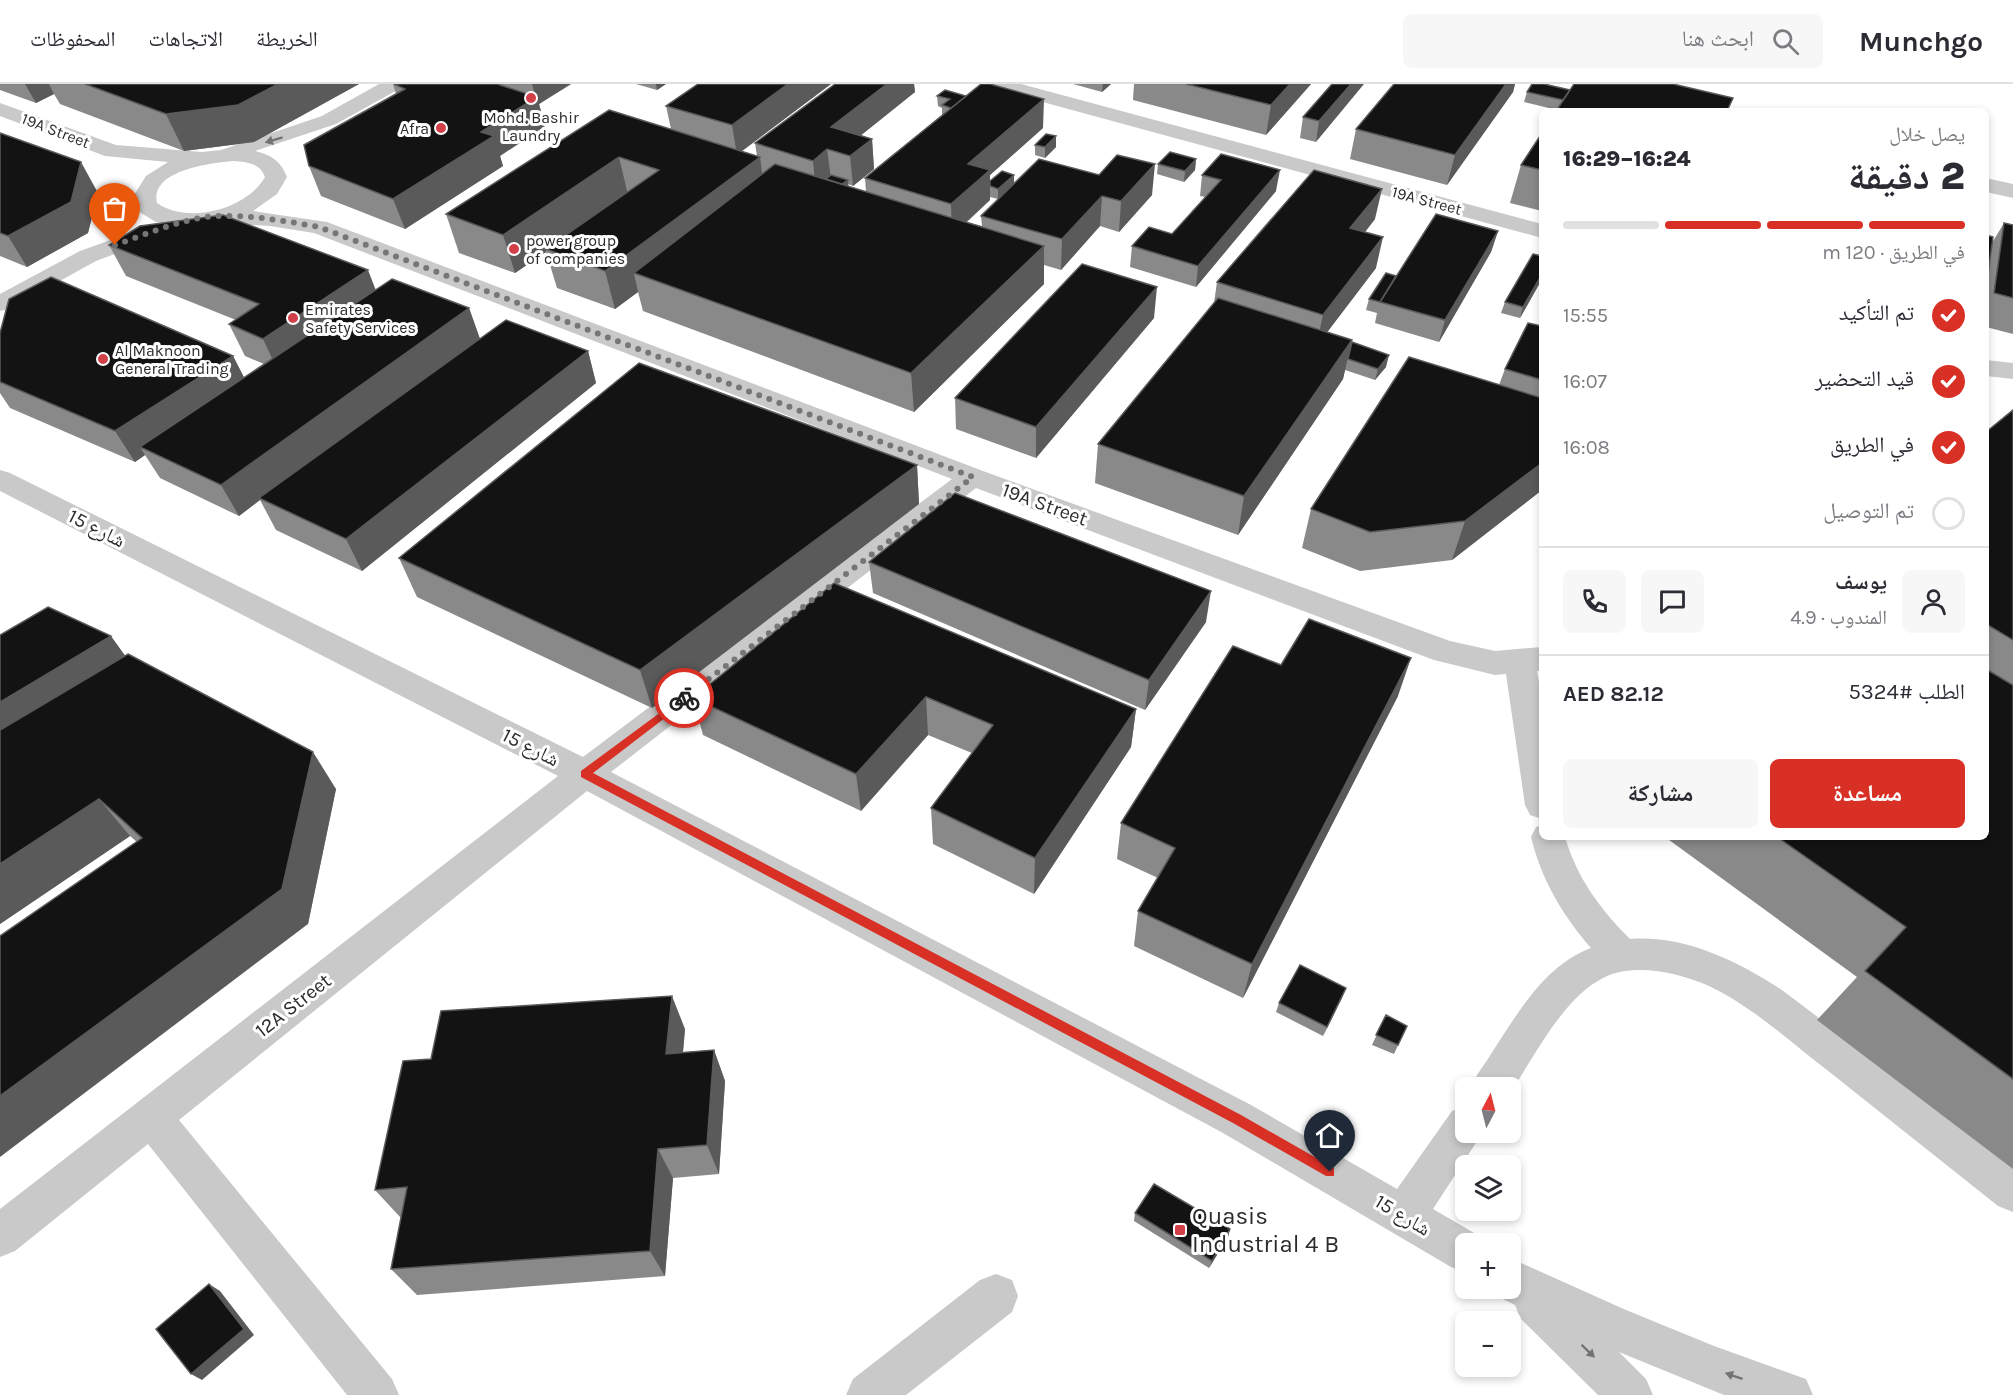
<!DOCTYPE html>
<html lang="ar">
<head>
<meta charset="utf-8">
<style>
  body { margin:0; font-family:Karla,"Noto Naskh Arabic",sans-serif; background:#f7f7f7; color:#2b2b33; direction:rtl; height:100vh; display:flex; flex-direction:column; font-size:22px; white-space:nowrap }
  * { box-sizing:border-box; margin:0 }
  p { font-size:20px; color:#7c7c81 }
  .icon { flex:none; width:33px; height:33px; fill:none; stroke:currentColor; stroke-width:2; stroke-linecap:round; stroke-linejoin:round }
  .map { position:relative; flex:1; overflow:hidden; direction:ltr }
  .sheet { position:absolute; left:1539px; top:24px; width:450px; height:732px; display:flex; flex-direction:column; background:#fff; border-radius:9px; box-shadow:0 3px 9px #0003; direction:rtl }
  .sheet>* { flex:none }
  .needle { width:39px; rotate:7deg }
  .tools { position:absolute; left:1455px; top:993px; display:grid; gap:12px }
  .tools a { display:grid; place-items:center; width:66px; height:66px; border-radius:9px; background:#fff; box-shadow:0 3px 9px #0003; font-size:30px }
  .pin { position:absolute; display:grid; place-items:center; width:51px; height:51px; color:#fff; margin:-62px -26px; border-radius:50% 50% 50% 0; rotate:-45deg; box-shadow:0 0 6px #0007 }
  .pin .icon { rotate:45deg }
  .courier { position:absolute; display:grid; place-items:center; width:60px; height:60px; margin:-30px; border:4px solid #d93025; border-radius:50%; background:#fff; color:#222; box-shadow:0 2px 8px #0007 }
  .overview em { font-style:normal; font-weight:800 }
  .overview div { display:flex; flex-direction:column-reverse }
  .overview { display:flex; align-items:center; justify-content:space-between; height:102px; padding:0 24px }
  h1 { font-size:39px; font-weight:800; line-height:45px }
  .bar { display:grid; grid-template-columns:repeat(4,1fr); gap:9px 6px; align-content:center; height:72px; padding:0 24px }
  .bar i { height:8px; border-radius:4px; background:#e1e1e2 }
  .bar .current { background:#d93025 }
  .bar p { grid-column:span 4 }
  .line { display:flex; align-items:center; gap:15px; padding:0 24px; border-top:2px solid #e1e1e2 }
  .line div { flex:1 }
  .round { display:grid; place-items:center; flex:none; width:63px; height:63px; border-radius:9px; background:#f7f7f7 }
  ol { padding:0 24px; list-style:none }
  li { display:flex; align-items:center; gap:18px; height:66px }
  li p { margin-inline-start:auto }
  li .icon { padding:6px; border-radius:50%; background:#d93025; color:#fff; stroke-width:4 }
  li:last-child { color:#7c7c81 }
  li i { width:33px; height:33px; border:3px solid #e1e1e2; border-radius:50% }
  .primary-button { display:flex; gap:12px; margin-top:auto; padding:12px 24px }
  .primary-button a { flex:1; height:69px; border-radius:9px; background:#d93025; color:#fff; font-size:24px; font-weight:800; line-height:69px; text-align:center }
  .primary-button a+a { background:#f7f7f7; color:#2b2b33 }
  header { display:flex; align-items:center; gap:36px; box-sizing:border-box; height:84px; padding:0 30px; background:#fff; border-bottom:2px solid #e1e1e2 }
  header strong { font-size:28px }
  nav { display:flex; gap:33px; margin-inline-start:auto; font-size:21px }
  .search { width:420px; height:54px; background:#f7f7f7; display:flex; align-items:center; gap:15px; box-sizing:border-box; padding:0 21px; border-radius:9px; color:#7c7c81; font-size:22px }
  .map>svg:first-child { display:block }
</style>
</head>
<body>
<header>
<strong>Munchgo</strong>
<div class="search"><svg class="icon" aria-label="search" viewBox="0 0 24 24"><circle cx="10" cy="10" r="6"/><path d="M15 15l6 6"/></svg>ابحث هنا</div>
<nav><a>الخريطة</a><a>الاتجاهات</a><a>المحفوظات</a></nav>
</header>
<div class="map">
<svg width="2013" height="1311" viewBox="0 0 2013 1311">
  <rect width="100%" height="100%" fill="#fff"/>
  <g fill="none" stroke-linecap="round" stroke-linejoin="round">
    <g fill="#c9c9c9" fill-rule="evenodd">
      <path d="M379 0H404L401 4 336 40 255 67C271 71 281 77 287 93L277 110 253 127 327 138 983 387 1450 557 1495 567 1542 563V587H1537L1542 616V735L1530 731 1525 721 1506 590 1495 591 1434 576 976 404 611 688 1251 1021 1397 1105 1452 1027 1466 1022V1048H1483L1433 1125 1481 1153 1484 1160H1466V1189L1451 1183 1223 1049 587 707 179 1036 392 1295 399 1311H347L148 1060 15 1167 0 1173V1125L558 692 0 407V386L10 389 583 673 952 395 314 149 270 142 218 139 181 142 156 138 141 129 134 119V111L146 92 168 78 105 72 0 32V19L116 61 202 68 221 66 322 32ZM233 77C247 78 260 79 265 93 247 125 188 141 157 119 150 86 211 79 233 77Z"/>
      <polygon points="988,0 1021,0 1542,140 1542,154 991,4"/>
      <polygon points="1986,94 2013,100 2013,114 1986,108"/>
      <polygon points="152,141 160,143 164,148 160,153 96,177 9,225 0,227 0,210 80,167"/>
      <polygon points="1986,276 2013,279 2013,295 1986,292"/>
      <path d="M1542 741V753H1565C1577 794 1600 825 1630 855 1685 851 1737 877 1782 906L2013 1081V1128L1998 1122C1941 1077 1884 1031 1827 986 1789 957 1753 923 1709 902 1679 889 1634 878 1603 894 1563 914 1535 972 1510 1009V1004H1471L1477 991C1509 946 1537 884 1591 864 1563 832 1541 795 1531 753L1536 743Z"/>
      <polygon points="1510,1174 1626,1226 1714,1262 1806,1295 1813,1311 1724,1311 1619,1268 1646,1295 1653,1311 1598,1311 1520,1234 1515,1221 1495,1211 1492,1204 1510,1204"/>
      <polygon points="996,1190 1012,1196 1018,1212 1012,1228 906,1311 846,1311 853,1295 980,1196"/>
    </g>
  </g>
  <g fill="#898989" fill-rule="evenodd">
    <polygon points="0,0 359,0 254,58 184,67 60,20 54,10 36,19 0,6"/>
    <polygon points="393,0 571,0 539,20 545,42 500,72 503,82 405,145 321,112 309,82 396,10"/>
    <polygon points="636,0 666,0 657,6"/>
    <path d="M831 0 741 67 757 72 755 59 835 0H914L915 8 861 51 872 55 874 85 853 102 848 100V102L866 108 865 94 942 31V24L938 22 937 12 1043 44 990 91V97L1152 111 1119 148 1100 142 1061 186 1044 181V200L914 328 643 227 638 208 615 225 557 204 546 168 515 189 459 169 446 130 671 45 666 22ZM990 113 998 115 981 132 982 142 967 138 990 116Z"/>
    <polygon points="1073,0 1111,0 1102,8"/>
    <polygon points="1134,0 1311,0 1266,51 1133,16"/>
    <polygon points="1332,0 1316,58 1300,54 1303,33"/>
    <polygon points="1394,0 1515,0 1513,8 1447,101 1350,75 1356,45"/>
    <polygon points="1570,6 1557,26 1524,18 1527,8"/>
    <polygon points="0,49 98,109 88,149 27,183 0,172"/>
    <polygon points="1542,49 1542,127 1510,119 1521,81"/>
    <polygon points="1035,61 1056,63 1045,74 1035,71"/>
    <polygon points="1196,75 1195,86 1184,98 1157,90 1158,80"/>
    <polygon points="1202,91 1276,107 1196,203 1130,183 1132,162 1172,150 1205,113 1200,112"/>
    <polygon points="1375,135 1365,148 1376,184 1327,248 1352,258 1386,283 1375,296 1345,286 1343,295 1238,451 1095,399 1098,360 1214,219 1217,198"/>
    <polygon points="2004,139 2013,141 2013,250 1986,243 1986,151 1992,159"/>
    <polygon points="1498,147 1491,168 1439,258 1375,239 1377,229 1366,226 1369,215 1396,192"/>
    <polygon points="109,161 375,206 469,224 480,255 588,267 596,299 362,487 276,446 260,416 239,432 160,394 145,371 135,378 10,324 0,309 0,249 233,272 244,294 264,280 245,272 229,240 236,236 126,192"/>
    <polygon points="1542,172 1542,195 1520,234 1501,229 1505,218"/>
    <polygon points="1154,234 1036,374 956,345 955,314"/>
    <polygon points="1542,242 1542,406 1452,476 1360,487 1302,464 1311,425 1499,301 1505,285"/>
    <polygon points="2013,326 2013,1085 1817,936 1857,893 1665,753 1986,753 1986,348"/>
    <polygon points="917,381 919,420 652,624 417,513 399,474"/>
    <polygon points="869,478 1206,538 1145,626 873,509"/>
    <polygon points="834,499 1136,625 1131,663 1034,810 933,760 931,724 972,669 928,651 861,727 703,651 693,614"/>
    <polygon points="0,551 125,572 336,705 308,840 137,758 130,752 0,840"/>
    <polygon points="1281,581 1398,612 1243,914 1134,862 1138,827 1158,794 1117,775 1121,739"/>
    <polygon points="1346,904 1323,952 1276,928 1279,919"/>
    <polygon points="1386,931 1407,942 1394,970 1372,961"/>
    <polygon points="685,945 683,968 714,966 725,997 719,1090 673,1094 665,1192 417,1211 391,1185 401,1134 375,1106 431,975"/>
    <polygon points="1135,1129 1230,1145 1228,1153 1209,1184 1134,1137"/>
  </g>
  <g fill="#5a5a5a">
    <polygon points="25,0 49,0 54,10 36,19"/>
    <polygon points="278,0 359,0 254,58 184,67 166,30"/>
    <polygon points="532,0 571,0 539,20 545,42 500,72 503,82 405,145 393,115 481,48 536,14"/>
    <polygon points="656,0 666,0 657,6"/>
    <polygon points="788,0 831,0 737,71 732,41"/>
    <polygon points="887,0 914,0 915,8 839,69 831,43"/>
    <polygon points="1103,0 1111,0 1102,8"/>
    <polygon points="1290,0 1311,0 1266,51 1271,21"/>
    <polygon points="1351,0 1364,0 1316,58 1319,37"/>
    <polygon points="1506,0 1515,0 1513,8 1447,101 1455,71"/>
    <polygon points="1044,15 1043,44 990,91 990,116 952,151 951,120 968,80"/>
    <polygon points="1056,52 1056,63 1045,74 1045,63"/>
    <polygon points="872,55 874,85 853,102 850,72"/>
    <polygon points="827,65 831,95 816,107 813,77"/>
    <polygon points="619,73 628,111 546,165 546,168 515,189 503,151"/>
    <polygon points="760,73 765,111 634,189 638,208 615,225 605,187"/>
    <polygon points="1196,75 1195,86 1184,98 1185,87"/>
    <polygon points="81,78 98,109 88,149 27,183 8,152"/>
    <polygon points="1155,80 1152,111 1119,148 1121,117"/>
    <polygon points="1280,86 1276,107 1196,203 1198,182"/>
    <polygon points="1014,91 1014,101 998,115 998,105"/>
    <polygon points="848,96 849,107 836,106"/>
    <polygon points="1382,105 1375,135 1344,175 1350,144"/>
    <polygon points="1102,112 1100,142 1061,186 1062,155"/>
    <polygon points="1498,147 1491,168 1439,258 1445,236"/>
    <polygon points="1383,153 1376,184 1316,263 1323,231"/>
    <polygon points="1044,162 1044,200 914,328 911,289"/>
    <polygon points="368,186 380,217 278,287 263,255"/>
    <polygon points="1542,190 1542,195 1520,234 1523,223"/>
    <polygon points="1157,203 1154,234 1036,374 1036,343"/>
    <polygon points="469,224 480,255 259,414 260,416 239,432 221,401"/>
    <polygon points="1352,256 1343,295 1238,451 1244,412"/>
    <polygon points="588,267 596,299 362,487 346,455"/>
    <polygon points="1389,271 1386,283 1375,296 1378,285"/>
    <polygon points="233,272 249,303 140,363 145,371 135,378 115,347"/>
    <polygon points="1542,379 1542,406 1452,476 1465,437"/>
    <polygon points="917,381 919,420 652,624 640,586"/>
    <polygon points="1211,507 1206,538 1145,626 1149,596"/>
    <polygon points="111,552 139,591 0,676 0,618"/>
    <polygon points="1411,574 1398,612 1243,914 1252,880"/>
    <polygon points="926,613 928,651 861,727 856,690"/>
    <polygon points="1136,625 1131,663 1034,810 1035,774"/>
    <polygon points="313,668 336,705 308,840 0,1073 0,1012"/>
    <polygon points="99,715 130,752 0,840 0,780"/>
    <polygon points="1346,904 1342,914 1323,952 1327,943"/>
    <polygon points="672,912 685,945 680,1001 666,970"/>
    <polygon points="714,966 725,997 719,1090 707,1061"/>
    <polygon points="658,1065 673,1094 665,1192 650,1167"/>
    <polygon points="1230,1145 1228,1153 1209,1184 1212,1177"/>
    <polygon points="209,1200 220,1207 254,1251 202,1296 191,1290"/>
  </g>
  <g fill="#131313" stroke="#5a5a5a" stroke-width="1.5">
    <polygon points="85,0 278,0 238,21 166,30"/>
    <polygon points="394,0 497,0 537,13 481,48 494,52 393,115 309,82 304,61 405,5"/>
    <polygon points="698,0 788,0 732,41 666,22"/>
    <polygon points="835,0 887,0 831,43 872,55 850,72 827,65 813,77 755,59"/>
    <polygon points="981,0 990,0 1044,15 968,80 990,86 951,120 865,94"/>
    <polygon points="1186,0 1290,0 1271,21"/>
    <polygon points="1332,0 1351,0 1319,37 1303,33"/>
    <polygon points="1394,0 1506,0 1455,71 1356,45"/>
    <polygon points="1532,0 1544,0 1570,6 1563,16 1527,8"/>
    <polygon points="1574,0 1673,0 1733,14 1727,27 1556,27"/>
    <polygon points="945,6 966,12 951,24 942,21 950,15 937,12"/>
    <polygon points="609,26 760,73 605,187 546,165 659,86 619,73 503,151 446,130"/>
    <polygon points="0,49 81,78 71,118 8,152 0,149"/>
    <polygon points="1542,49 1542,86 1521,81"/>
    <polygon points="1046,50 1056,52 1045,63 1035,61"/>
    <polygon points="1170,68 1196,75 1185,87 1158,80"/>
    <polygon points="1221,70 1280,86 1198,182 1132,162 1149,143 1172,150 1221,96 1202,91"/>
    <polygon points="1117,71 1155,80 1121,117 1102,112 1062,155 981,132 1039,75 1099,91"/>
    <polygon points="775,80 1044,162 911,289 634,189"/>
    <polygon points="1314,86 1382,105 1350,144 1383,153 1323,231 1217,198"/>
    <polygon points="1002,87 1014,91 998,105 990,102 990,97"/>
    <polygon points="831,91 848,96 842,100 826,95"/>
    <polygon points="1436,130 1498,147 1445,236 1380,218"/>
    <polygon points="223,131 368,186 263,255 229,240 259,220 109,161 140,142"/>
    <polygon points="2004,139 2013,141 2013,214 1994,209"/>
    <polygon points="1986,151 1993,153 1987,197 1986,197"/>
    <polygon points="1533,170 1542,172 1542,190 1523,223 1505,218"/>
    <polygon points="1082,180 1157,203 1036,343 955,314"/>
    <polygon points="1386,189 1396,192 1380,218 1369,215"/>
    <polygon points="51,193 233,272 115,347 0,298 0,249 9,215"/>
    <polygon points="392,195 469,224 221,401 140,363"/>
    <polygon points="1218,214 1352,256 1244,412 1098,360"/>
    <polygon points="506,236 588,267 346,455 259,414"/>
    <polygon points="1528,239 1542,242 1542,296 1505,285"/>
    <polygon points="1352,258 1389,271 1378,285 1348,275"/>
    <polygon points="1409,273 1542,314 1542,379 1465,437 1370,448 1311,425"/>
    <polygon points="639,279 917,381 640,586 399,474"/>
    <polygon points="2013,326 2013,556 1986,540 1986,348"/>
    <polygon points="955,409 1211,507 1149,596 869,478"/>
    <polygon points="834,499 1136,625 1035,774 931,724 993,641 926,613 856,690 693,614"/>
    <polygon points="48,523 111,552 0,618 0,551"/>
    <polygon points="1309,535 1411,574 1252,880 1138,827 1175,764 1121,739 1233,562 1281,581"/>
    <polygon points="128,570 313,668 282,805 0,1012 0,852 142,754 99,715 0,780 0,646"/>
    <polygon points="1986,585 2013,601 2013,995 1865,887 1906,843 1777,753 1986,753"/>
    <polygon points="1300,881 1346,904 1327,943 1279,919"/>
    <polygon points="672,912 666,970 714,966 707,1061 658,1065 650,1167 391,1185 407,1103 375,1106 403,977 431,975 441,927"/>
    <polygon points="1386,931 1407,942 1398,961 1376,951"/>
    <polygon points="1154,1100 1230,1145 1212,1177 1135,1129"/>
    <polygon points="209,1200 244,1245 191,1290 156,1245"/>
  </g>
  <defs><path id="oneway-solid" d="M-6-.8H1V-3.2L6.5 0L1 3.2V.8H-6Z" transform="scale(1.5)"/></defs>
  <g fill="#737373">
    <use href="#oneway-solid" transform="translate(274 56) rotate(163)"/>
    <use href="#oneway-solid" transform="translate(1588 1267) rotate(44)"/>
    <use href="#oneway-solid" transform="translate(1734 1292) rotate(-161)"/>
  </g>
  <polygon fill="#d93025" points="684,611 688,614 687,617 593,689 1241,1031 1334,1084 1334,1092 1326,1092 1233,1039 581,693 581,687"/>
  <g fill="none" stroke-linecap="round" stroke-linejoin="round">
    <path stroke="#767676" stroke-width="6" stroke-dasharray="0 10.8" d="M115 161C147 150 183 134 217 132 251 131 286 137 319 143L973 393 684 614"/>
  </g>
  <g fill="#d33f49" stroke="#fff" stroke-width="2">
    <circle cx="531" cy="14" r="6"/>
    <circle cx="441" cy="44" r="6"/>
    <circle cx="514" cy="165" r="6"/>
    <circle cx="293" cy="234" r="6"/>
    <circle cx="103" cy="275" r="6"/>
    <rect x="1174" y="1140" width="12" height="12" rx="3"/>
  </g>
  <g text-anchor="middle" stroke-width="6" stroke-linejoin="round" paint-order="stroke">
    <g font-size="16" fill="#2c2c2c" stroke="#fff" text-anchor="start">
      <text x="531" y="39" text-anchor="middle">Mohd. Bashir<tspan x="531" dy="18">Laundry</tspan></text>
      <text x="429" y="50" text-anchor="end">Afra</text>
      <text x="526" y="162">power group<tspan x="526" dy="18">of companies</tspan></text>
      <text x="305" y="231">Emirates<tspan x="305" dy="18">Safety Services</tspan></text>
      <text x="115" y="272">Al Maknoon<tspan x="115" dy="18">General Trading</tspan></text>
    </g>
    <g font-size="16" fill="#2c2c2c" stroke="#fff">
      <text transform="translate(56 46) rotate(21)" y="6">19A Street</text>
      <text transform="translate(1427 116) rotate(15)" y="6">19A Street</text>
    </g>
    <g font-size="20" fill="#2c2c2c" stroke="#fff">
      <text transform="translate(1045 420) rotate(20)" y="7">19A Street</text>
      <text transform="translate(97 444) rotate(27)" y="7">شارع 15</text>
      <text transform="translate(531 663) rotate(27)" y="7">شارع 15</text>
      <text transform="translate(293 921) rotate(-38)" y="7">12A Street</text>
      <text transform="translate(1403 1131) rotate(31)" y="7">شارع 15</text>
    </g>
    <g font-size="24" fill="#2c2c2c" stroke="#fff" text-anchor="start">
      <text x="1192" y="1140">Quasis<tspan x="1192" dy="28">Industrial 4 B</tspan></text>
    </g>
  </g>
</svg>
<div class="tools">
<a><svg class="needle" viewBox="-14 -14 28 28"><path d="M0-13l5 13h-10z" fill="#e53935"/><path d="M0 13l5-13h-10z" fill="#7c7c81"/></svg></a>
<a><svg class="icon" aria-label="layers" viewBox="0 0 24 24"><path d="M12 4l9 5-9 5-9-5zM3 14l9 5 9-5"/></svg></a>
<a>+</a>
<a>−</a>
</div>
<div class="pin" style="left:115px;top:161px;background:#ea580c"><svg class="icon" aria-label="bag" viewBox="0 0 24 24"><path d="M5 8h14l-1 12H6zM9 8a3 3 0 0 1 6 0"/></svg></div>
<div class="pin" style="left:1330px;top:1088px;background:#1f2937"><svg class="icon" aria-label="home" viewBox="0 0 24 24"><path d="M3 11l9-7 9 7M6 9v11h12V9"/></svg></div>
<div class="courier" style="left:684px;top:614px"><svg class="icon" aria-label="bike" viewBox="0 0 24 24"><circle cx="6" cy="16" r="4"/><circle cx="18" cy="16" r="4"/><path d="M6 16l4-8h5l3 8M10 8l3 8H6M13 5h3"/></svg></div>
<section class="sheet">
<div class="overview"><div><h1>2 دقيقة</h1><p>يصل خلال</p></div><em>16:24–16:29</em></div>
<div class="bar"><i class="current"></i><i class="current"></i><i class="current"></i><i></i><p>في الطريق · 120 m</p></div>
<ol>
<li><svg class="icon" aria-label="check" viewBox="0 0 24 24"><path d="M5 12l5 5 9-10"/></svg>تم التأكيد<p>15:55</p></li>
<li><svg class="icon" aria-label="check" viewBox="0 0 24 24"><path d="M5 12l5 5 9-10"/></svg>قيد التحضير<p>16:07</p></li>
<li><svg class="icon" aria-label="check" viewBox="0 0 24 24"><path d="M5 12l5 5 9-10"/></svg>في الطريق<p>16:08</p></li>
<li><i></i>تم التوصيل</li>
</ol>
<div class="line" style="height:108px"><a class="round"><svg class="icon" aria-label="person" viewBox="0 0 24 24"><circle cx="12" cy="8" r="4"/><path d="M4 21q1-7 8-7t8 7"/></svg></a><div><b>يوسف</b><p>المندوب · 4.9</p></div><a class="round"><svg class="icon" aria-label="chat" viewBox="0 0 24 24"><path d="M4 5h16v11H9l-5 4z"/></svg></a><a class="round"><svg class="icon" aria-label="phone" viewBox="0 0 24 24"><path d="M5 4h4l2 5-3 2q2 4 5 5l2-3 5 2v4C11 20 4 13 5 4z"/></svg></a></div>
<div class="line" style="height:78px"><div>الطلب #5324</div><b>AED 82.12</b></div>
<div class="primary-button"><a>مساعدة</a><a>مشاركة</a></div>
</section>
</div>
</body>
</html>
